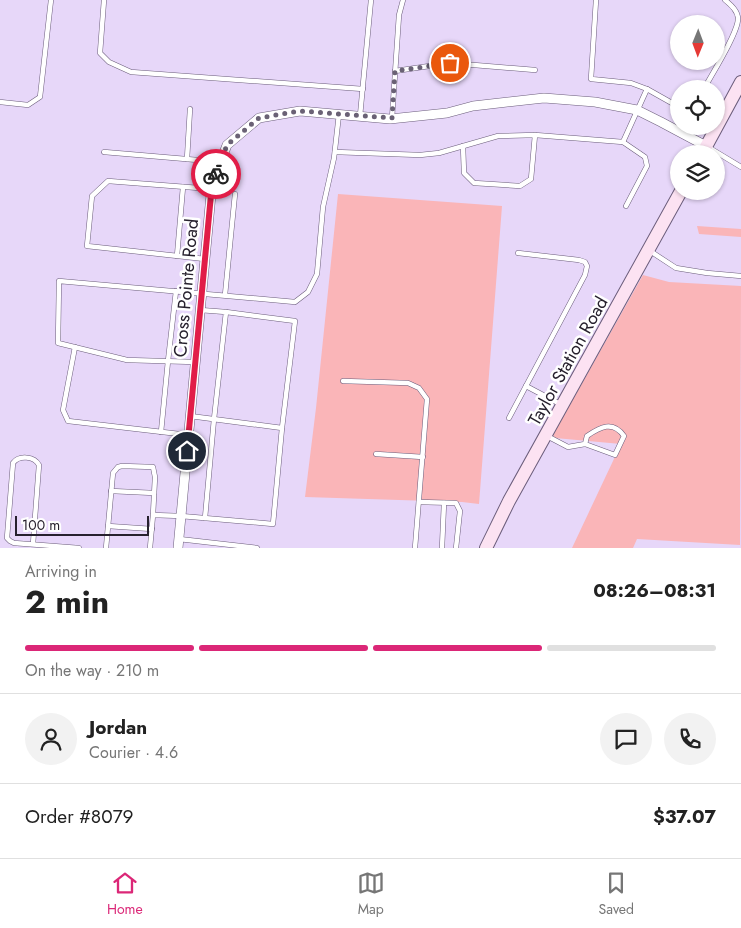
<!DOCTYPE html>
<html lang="en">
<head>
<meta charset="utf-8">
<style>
  body { margin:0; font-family:Jost,sans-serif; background:#f2f2f2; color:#222; height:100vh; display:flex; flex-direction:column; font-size:19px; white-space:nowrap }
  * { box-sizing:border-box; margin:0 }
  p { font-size:16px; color:#767676 }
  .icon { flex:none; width:28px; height:28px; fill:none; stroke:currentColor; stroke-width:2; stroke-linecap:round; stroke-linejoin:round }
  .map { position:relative; height:548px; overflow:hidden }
  .details { display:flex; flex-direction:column; background:#fff; flex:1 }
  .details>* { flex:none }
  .needle { width:32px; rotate:181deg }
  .fabs { position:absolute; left:670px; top:15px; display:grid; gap:10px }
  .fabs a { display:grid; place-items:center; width:55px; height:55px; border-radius:50%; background:#fff; box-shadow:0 1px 4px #0004; font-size:25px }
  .scale { position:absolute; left:15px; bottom:12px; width:134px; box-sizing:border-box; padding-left:5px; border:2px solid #27212e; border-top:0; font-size:14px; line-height:18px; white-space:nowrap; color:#27212e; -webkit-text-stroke:4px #fff; paint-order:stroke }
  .pin { position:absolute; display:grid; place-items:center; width:42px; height:42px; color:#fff; margin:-21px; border:2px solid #fff; border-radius:50%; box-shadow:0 1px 5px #0007 }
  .courier { position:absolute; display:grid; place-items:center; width:50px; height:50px; margin:-25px; border:4px solid #e11d48; border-radius:50%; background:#fff; color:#222; box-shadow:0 1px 6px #0007 }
  .head em { font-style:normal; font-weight:700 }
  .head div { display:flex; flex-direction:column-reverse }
  .head { display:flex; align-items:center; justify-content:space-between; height:85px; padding:0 25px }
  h1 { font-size:32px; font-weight:700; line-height:38px }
  .bar { display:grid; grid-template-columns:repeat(4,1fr); gap:8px 5px; align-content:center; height:60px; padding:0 25px }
  .bar i { height:6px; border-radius:4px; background:#e0e0e0 }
  .bar .on { background:#db2777 }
  .bar p { grid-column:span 4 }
  .line { display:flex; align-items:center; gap:12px; padding:0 25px; border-top:1px solid #e0e0e0 }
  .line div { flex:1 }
  .round { display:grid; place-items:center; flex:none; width:52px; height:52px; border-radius:26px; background:#f2f2f2 }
  .dock { display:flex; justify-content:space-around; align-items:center; height:70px; border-top:1px solid #e0e0e0; background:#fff; font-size:14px; color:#767676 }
  .dock a { display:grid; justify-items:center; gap:2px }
  .dock .on { color:#db2777 }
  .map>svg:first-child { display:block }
</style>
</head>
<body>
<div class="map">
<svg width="741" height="548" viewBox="0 0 741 548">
  <rect width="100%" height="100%" fill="#e7d7f9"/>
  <g fill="#fab5b8">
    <polygon points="338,194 502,206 479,504 462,502 305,497 316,408"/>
    <polygon points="697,226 741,229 741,237 699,234"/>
    <polygon points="643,275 669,282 741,286 740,545 637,539 633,548 572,548 621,444 555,438 553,435"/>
  </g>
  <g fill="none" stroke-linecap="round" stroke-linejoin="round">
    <defs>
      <g id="service">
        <polyline points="104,0 100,53 109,62 131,72 363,89"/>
        <polyline points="596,0 591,79 631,83 647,89 679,107"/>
        <polyline points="395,71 450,63 535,70"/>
        <path d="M704 89C712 74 738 33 738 19 738 11 731 5 725 0"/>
        <polyline points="0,102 28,105 40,97 51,0"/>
        <polyline points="360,116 371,0"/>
        <polyline points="392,118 399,15 403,0"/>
        <polyline points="623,142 645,157 647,166 626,206"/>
        <polyline points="463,146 464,173 474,183 520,186 531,179 535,135"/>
        <polyline points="708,147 741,167"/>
        <polyline points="104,152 221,162"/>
        <polyline points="335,152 420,155 439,153 498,136 535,135 623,142 647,89"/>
        <polyline points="187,159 190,109"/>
        <polyline points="650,251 676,268 707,273 741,276"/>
        <polyline points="177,256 183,187"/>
        <polyline points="205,259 87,246 92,196 108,181 212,189"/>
        <polyline points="225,295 235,194"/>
        <polyline points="200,310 226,312 214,419 205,518"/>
        <polyline points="226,312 295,321 282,428"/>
        <polyline points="75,347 63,410 68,421 188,435"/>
        <polyline points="195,362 127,360 58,343 59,281 295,302 308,292 317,274 323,207 334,158 339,114"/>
        <polyline points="343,381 408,383 419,388 427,399 415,548"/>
        <polyline points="526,386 560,404"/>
        <polyline points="509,418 585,275 587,266 585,262 579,260 518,253"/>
        <polyline points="161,432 168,361 176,291"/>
        <path d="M547 436 568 447 585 444 615 455 624 436C613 420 600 427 587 436L585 444"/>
        <polyline points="376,454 423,457"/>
        <polyline points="111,491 154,493"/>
        <polyline points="419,502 456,503 460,511 456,548"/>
        <polyline points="108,526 152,529"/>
        <polyline points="179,539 257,548"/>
        <path d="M33 544 39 465C34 456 19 455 13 463L7 538 10 541 14 543 79 548"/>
        <polyline points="106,548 113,473 118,467 122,466 153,467 155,477 153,515"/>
        <polyline points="150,548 153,515 181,516 273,524 282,428 190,416"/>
        <polyline points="442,548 444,503"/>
      </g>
      <polyline id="minor" points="178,548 212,184 227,145 259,118 300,111 390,119 447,113 473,106 544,98 595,102 637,110 661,122 706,146"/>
      <g id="secondary">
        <polyline points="702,154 741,82"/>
        <polyline points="486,548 509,501 681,191"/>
      </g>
    </defs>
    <use href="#service" stroke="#6b5d7b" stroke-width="5.5"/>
    <use href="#minor" stroke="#6b5d7b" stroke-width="10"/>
    <use href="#secondary" stroke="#6b5d7b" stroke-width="14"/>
    <use href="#service" stroke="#fff" stroke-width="4.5"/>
    <use href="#minor" stroke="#fff" stroke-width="9"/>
    <use href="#secondary" stroke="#fce2f2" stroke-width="12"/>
  </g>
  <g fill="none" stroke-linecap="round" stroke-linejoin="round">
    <polyline stroke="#6a6175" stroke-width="5" stroke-dasharray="0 9" points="216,174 227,145 259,118 300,111 392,118 395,71 450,63"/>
    <polyline stroke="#e11d48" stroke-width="6" points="187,451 212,184 216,174"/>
  </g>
  <g text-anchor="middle" stroke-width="5" stroke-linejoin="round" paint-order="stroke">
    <g font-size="18" fill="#27212e" stroke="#fff">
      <text transform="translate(186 288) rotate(-85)" y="6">Cross Pointe Road</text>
      <text transform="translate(568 361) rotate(-61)" y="6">Taylor Station Road</text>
    </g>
  </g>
</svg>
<div class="fabs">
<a><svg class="needle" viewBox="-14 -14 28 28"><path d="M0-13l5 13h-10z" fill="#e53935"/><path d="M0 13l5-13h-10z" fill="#767676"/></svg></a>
<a><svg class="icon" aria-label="locate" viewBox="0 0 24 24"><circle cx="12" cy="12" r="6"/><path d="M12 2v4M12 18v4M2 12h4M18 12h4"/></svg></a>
<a><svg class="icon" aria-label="layers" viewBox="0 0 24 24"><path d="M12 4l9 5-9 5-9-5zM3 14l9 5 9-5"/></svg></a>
</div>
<div class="scale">100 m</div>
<div class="pin" style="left:450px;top:63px;background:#ea580c"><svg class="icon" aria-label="bag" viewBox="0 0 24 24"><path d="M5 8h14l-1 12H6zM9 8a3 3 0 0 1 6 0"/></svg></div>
<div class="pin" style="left:187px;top:451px;background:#1f2937"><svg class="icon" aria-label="home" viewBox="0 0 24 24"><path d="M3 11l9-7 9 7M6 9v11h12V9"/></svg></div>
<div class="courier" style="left:216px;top:174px"><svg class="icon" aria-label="bike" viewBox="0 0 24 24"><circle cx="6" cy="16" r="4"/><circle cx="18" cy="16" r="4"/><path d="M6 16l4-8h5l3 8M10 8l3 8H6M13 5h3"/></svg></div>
</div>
<section class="details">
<div class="head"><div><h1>2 min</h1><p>Arriving in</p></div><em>08:26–08:31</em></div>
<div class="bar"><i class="on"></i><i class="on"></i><i class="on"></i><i></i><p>On the way · 210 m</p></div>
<div class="line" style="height:90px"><a class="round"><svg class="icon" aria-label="person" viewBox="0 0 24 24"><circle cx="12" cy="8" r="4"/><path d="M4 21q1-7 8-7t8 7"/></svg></a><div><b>Jordan</b><p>Courier · 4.6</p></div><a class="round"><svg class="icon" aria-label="chat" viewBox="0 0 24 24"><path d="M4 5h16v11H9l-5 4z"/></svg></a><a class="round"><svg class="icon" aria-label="phone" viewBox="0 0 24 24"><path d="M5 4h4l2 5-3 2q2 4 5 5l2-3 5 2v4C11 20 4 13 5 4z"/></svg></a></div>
<div class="line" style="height:65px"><div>Order #8079</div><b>$37.07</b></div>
</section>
<nav class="dock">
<a class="on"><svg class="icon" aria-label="home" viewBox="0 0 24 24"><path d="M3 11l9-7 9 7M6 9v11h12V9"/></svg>Home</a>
<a><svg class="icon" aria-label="map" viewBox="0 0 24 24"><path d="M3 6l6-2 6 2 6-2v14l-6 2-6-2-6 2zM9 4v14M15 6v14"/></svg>Map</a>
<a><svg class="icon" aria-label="saved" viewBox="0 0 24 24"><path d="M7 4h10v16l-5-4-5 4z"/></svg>Saved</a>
</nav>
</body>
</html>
